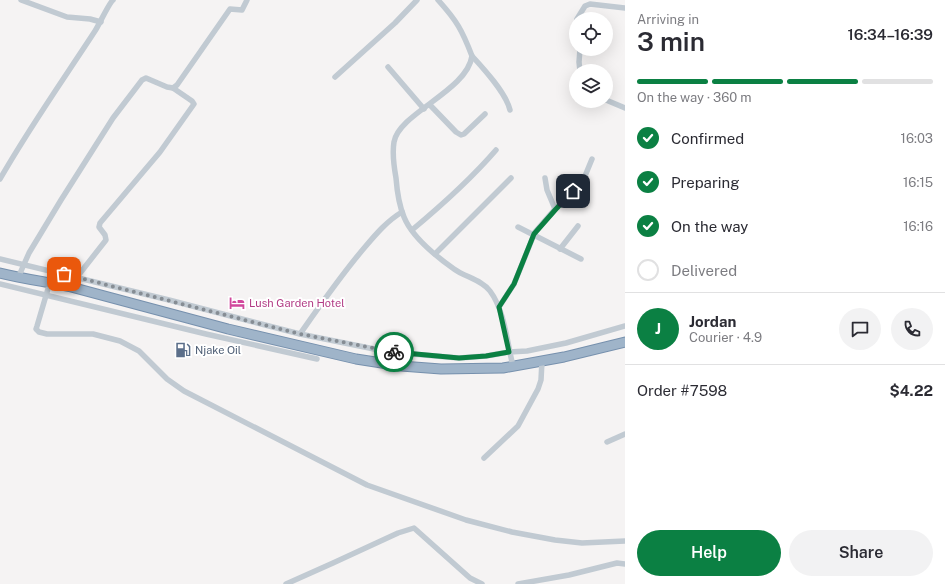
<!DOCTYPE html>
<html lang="en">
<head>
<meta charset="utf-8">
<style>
  body { margin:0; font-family:"Public Sans",sans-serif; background:#f2f2f3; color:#2b2b33; height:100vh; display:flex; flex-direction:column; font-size:15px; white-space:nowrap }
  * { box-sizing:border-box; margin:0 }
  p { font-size:13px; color:#7c7c81 }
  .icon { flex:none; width:22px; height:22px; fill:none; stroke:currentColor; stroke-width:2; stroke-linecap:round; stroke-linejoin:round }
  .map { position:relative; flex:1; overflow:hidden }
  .side { display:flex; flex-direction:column; background:#fff; width:320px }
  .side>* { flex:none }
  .tools { position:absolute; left:569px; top:12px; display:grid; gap:8px }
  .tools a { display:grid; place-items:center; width:44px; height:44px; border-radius:50%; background:#fff; box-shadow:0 4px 16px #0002; font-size:20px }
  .pin { position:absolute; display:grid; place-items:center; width:34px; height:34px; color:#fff; margin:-17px; border-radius:8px; box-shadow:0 2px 6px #0006 }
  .courier { position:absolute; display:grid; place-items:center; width:40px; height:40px; margin:-20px; border:3px solid #0b8043; border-radius:50%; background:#fff; color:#222; box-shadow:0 1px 5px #0007 }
  .overview em { font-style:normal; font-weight:600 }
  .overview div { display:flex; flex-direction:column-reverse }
  .overview { display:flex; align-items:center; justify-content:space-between; height:68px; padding:0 12px }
  h1 { font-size:26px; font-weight:600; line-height:30px }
  .bar { display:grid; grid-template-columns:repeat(4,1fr); gap:6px 4px; align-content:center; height:48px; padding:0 12px }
  .bar i { height:5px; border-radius:3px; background:#e1e1e2 }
  .bar .current { background:#0b8043 }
  .bar p { grid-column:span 4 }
  .line { display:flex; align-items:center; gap:10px; padding:0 12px; border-top:1px solid #e1e1e2 }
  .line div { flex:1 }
  .round { display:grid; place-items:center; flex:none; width:42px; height:42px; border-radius:21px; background:#f2f2f3 }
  ol { padding:0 12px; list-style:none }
  li { display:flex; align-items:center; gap:12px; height:44px }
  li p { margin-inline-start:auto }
  li .icon { padding:4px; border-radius:50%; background:#0b8043; color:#fff; stroke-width:4 }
  li:last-child { color:#7c7c81 }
  li i { width:22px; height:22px; border:2px solid #e1e1e2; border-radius:50% }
  .button { display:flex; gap:8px; margin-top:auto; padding:8px 12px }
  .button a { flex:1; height:46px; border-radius:24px; background:#0b8043; color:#fff; font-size:16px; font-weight:600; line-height:46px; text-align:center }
  .button a+a { background:#f2f2f3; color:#2b2b33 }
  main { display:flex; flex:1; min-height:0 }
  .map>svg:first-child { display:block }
</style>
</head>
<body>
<main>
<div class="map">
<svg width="625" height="584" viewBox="0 0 625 584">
  <rect width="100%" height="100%" fill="#f5f3f3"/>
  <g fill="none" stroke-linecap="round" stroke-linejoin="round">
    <defs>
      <path id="trunk" d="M0 273C24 279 48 282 71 287L228 329 356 359 401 366 441 369 503 368 564 357 625 342"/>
    </defs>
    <use href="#trunk" stroke="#7690ad" stroke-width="11"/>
    <g stroke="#c1cad2" stroke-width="5.5">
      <polyline points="21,0 67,17 90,19 101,22"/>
      <path d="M438 0C457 21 462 30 472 56 467 91 399 113 394 142 392 154 394 167 396 178 397 191 399 205 404 217 412 237 437 257 454 269 465 277 482 280 490 291 505 311 507 343 513 366"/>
      <polyline points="577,19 585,6 590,4 625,8"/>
      <polyline points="580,49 579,62 580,71"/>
      <path d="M472 56C484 69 506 93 510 110"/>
      <polyline points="388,67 424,109"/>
      <polyline points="335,77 395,23 417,0"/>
      <polyline points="606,100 625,108"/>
      <polyline points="430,105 456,132 461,135 464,134 485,114"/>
      <polyline points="545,178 547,190 555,209"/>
      <path d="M0 179C29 128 63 80 95 31 99 25 109 3 113 0"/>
      <polyline points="518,227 581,259"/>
      <path d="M412 230C442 205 471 179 496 150"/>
      <polyline points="560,249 578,226"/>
      <polyline points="435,254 511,178"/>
      <polyline points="0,259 169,300 300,334 389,352 459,358 486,356 509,352 527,351 566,343 625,326"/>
      <polyline points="18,278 29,253 61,200 113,118 142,80 146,78 167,87 173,88 177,85 230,9 242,10 247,0"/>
      <polyline points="50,282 37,326 36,329 39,332 47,334 93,334 120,341 139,351 167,379 184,391 367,485 466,520 512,532 555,540 582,543 625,541"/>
      <polyline points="0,284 206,334 317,359"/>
      <polyline points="71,287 77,277 106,240 105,235 99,227 100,223 160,152 194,104 192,101 173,88"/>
      <polyline points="499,307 514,284 535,232 555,209 579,185 585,176 592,159"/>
      <path d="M300 334C321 304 341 275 365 247 376 234 387 221 402 212"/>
      <polyline points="607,442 625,434"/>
      <polyline points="484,458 518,426 538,389 541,380 542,361"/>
      <polyline points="286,584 333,563 398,533 414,528 470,578 482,584"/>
      <polyline points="518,584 569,575 617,563 625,564"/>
    </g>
    <use href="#trunk" stroke="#9fb4c9" stroke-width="9"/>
  </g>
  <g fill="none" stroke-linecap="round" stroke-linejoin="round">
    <polyline stroke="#868d94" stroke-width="4" stroke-dasharray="0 7.2" points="64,274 300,334 394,352"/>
    <polyline stroke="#0b8043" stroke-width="5" points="394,352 459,358 486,356 509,352 499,307 514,284 534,234 556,209 573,191"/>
  </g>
  <defs>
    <symbol id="hotel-bare" viewBox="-9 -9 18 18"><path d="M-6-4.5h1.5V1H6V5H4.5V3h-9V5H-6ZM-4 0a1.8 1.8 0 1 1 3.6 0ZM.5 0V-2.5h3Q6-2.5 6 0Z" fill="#d1479c" stroke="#fff" stroke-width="2.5" paint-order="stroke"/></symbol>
    <symbol id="fuel-bare" viewBox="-9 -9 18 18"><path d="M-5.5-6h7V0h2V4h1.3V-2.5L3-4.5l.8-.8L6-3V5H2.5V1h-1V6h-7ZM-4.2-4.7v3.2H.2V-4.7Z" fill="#5c6f8a" stroke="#fff" stroke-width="2.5" paint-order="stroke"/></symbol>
  </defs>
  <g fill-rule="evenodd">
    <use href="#hotel-bare" x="226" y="292" width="22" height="22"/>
    <use href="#fuel-bare" x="172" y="339" width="22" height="22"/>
  </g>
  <g text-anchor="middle" stroke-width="4" stroke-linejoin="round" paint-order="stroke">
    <g font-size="11" fill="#b23c85" stroke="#fff" text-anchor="start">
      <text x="249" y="307">Lush Garden Hotel</text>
    </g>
    <g font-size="11" fill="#4e5e75" stroke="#fff" text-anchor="start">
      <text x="195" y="354">Njake Oil</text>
    </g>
  </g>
</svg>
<div class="tools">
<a><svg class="icon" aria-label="locate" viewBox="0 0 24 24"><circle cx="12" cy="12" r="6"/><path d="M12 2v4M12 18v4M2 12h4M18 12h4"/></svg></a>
<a><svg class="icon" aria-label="layers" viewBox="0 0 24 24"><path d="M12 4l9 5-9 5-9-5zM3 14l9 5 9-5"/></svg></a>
</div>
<div class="pin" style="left:64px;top:274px;background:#ea580c"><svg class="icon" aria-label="bag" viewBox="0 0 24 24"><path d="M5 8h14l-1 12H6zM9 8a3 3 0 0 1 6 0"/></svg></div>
<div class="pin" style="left:573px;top:191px;background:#1f2937"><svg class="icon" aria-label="home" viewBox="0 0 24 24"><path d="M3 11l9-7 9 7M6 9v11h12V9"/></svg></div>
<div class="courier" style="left:394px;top:352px"><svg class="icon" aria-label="bike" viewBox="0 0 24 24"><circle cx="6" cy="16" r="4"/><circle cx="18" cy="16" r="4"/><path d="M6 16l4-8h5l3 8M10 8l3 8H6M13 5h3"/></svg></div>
</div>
<section class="side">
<div class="overview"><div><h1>3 min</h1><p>Arriving in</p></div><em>16:34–16:39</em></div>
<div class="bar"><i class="current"></i><i class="current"></i><i class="current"></i><i></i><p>On the way · 360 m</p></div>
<ol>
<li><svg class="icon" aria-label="check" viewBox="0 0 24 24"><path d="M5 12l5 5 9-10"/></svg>Confirmed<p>16:03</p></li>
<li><svg class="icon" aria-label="check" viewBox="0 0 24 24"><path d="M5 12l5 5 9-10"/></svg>Preparing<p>16:15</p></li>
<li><svg class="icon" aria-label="check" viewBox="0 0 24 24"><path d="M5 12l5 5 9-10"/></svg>On the way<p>16:16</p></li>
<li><i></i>Delivered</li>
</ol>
<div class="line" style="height:72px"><b class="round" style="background:#0b8043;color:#fff">J</b><div><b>Jordan</b><p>Courier · 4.9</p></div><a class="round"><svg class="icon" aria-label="chat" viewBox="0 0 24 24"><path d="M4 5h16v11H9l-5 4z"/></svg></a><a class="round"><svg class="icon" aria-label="phone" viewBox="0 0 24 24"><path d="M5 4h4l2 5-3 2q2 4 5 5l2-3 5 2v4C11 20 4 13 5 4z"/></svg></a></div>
<div class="line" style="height:52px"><div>Order #7598</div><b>$4.22</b></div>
<div class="button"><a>Help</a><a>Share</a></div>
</section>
</main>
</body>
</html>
